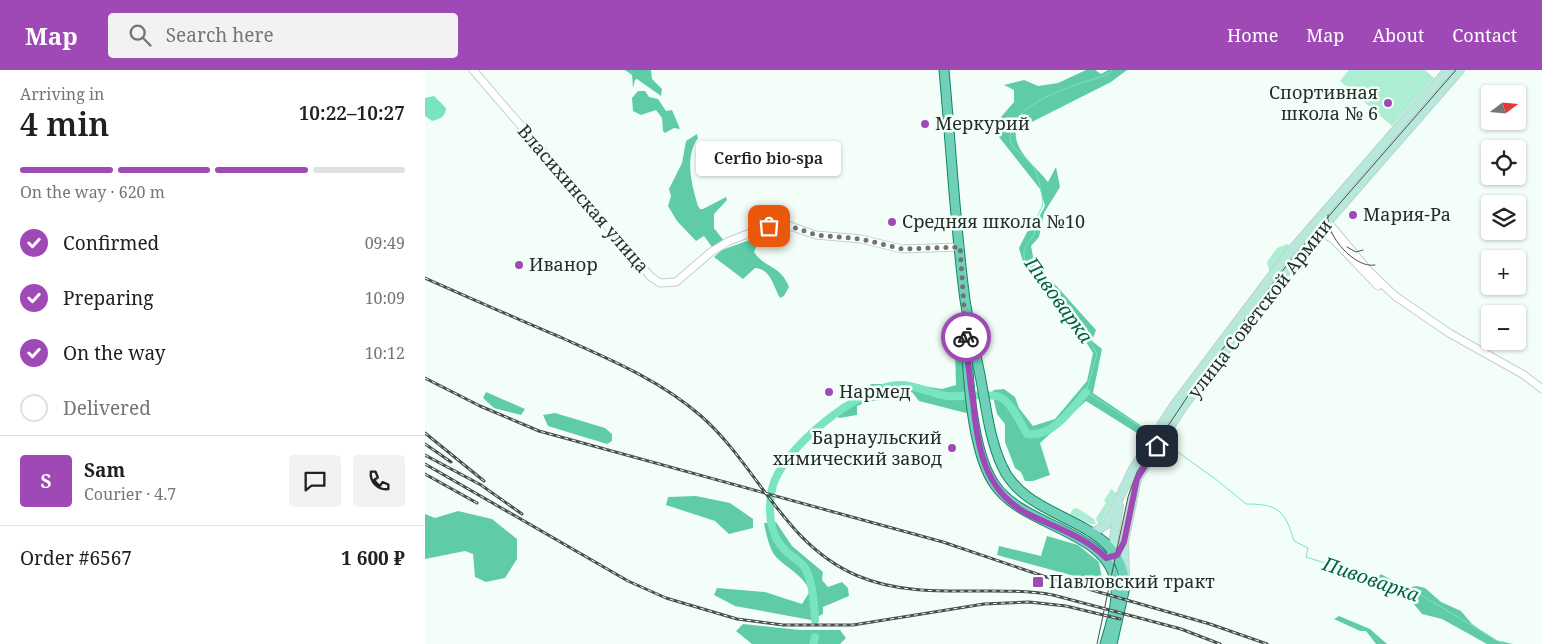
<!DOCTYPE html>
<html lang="en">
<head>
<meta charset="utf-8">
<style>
  body { margin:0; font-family:"Noto Serif",serif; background:#f2f2f2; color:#202124; height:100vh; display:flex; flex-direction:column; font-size:19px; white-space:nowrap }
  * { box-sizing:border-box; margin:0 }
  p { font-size:16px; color:#757577 }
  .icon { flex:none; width:28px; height:28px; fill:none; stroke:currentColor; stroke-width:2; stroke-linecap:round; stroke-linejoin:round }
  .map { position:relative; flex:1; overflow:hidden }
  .side { display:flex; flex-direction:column; background:#fff; width:425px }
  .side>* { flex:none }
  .needle { width:32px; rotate:74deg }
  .fabs { position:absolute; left:1056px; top:15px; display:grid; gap:10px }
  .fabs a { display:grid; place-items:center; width:45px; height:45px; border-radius:5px; background:#fff; box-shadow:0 1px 4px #0004; font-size:25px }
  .pin { position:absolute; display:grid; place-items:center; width:42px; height:42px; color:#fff; margin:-21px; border-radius:10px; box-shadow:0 2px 8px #0006 }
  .courier { position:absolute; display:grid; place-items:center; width:50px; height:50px; margin:-25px; border:4px solid #9f49b7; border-radius:50%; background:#fff; color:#222; box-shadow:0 1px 6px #0007 }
  .bubble { position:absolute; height:35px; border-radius:5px; background:#fff; box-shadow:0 1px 4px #0004; font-size:16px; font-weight:600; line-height:35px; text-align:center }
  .overview em { font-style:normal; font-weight:600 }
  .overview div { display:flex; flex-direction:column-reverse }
  .overview { display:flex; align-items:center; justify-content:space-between; height:85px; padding:0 20px }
  h1 { font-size:32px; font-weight:600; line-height:38px }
  .bar { display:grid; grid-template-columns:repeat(4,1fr); gap:8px 5px; align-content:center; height:60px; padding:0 20px }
  .bar i { height:6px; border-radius:4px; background:#e0e0e0 }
  .bar .selected { background:#9f49b7 }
  .bar p { grid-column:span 4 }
  .line { display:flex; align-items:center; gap:12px; padding:0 20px; border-top:1px solid #e0e0e0 }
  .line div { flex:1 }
  .round { display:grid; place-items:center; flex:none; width:52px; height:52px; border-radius:5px; background:#f2f2f2 }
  ol { padding:0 20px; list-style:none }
  li { display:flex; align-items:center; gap:15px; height:55px }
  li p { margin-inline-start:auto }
  li .icon { padding:5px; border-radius:50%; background:#9f49b7; color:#fff; stroke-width:4 }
  li:last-child { color:#757577 }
  li i { width:28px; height:28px; border:2px solid #e0e0e0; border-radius:50% }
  header { display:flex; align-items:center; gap:30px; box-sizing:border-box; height:70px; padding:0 25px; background:#9f49b7; color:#fff }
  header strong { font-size:24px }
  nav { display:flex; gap:28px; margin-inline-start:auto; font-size:18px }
  .search { width:350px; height:45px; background:#f2f2f2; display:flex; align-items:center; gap:12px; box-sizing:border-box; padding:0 18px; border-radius:5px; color:#757577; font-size:19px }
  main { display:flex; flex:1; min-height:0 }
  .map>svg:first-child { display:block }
</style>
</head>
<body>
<header>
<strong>Map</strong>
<div class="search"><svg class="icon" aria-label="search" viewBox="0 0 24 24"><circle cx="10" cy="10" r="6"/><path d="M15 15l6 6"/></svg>Search here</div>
<nav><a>Home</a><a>Map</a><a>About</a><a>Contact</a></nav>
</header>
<main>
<section class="side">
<div class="overview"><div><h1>4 min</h1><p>Arriving in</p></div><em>10:22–10:27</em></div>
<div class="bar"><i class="selected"></i><i class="selected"></i><i class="selected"></i><i></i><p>On the way · 620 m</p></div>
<ol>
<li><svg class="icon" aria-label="check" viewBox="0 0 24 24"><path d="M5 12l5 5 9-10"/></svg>Confirmed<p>09:49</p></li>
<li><svg class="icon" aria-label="check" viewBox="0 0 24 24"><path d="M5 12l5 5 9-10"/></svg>Preparing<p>10:09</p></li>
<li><svg class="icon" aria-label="check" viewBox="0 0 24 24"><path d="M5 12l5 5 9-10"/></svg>On the way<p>10:12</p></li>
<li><i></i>Delivered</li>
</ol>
<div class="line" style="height:90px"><b class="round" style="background:#9f49b7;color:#fff">S</b><div><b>Sam</b><p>Courier · 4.7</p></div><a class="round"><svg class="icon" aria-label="chat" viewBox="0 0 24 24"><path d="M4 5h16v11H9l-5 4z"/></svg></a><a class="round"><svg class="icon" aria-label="phone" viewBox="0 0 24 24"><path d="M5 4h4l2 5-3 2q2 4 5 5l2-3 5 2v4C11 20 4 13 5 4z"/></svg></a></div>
<div class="line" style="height:65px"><div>Order #6567</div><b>1 600 ₽</b></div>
</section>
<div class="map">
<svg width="1117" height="574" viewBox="0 0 1117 574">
  <rect width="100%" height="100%" fill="#f3fef9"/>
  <g fill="#adedd4">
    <polygon points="924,0 1000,0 1009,8 967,56 915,11"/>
    <polygon points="862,174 865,176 847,200 844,200 842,192 852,178"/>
    <polygon points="686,419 691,423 678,450 673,454 671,448 681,433 679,431"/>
    <polygon points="652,438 669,449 671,454 665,454 645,444 648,439"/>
  </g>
  <g fill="#60cca7">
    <polygon points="200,0 226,0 227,9 237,19 236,26 212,9 210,10 208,18 207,5"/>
    <path d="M661 0H670L676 4 683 0H702L686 12 591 60C588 81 611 96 623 112L631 97 635 117 619 143 614 167 606 176 609 192 616 210 612 212 600 199 594 178 602 162 608 158 620 136 615 119 574 67 576 47 589 32V20L579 15 599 10 613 16 633 13Z"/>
    <polygon points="213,21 220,21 224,27 233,29 241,41 247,40 255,59 249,58 240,63 238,61 237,48 231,40 216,45 208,41 207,28"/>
    <path d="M272 64 273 68C259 88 267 115 273 136L275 139H278L301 127 302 130 289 144V158L299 171 287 177 279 166 271 171 252 151 243 136 246 126 244 119 257 93 261 71Z"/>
    <path d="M327 169 331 177 329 182C339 198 356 195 364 217L359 226 355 228C348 216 346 199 330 198L318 209 289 187 297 180Z"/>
    <polygon points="627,211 671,260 667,271 677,279 668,323 727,363 724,369 720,368 661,331 615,373 625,405 608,411 600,411 596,402 590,398 580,372 580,354 572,344 567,322 569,320 579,319 590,327 594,338 608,356 630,349 662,311 668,283 642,242 621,218"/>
    <polygon points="534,279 537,280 544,338 541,343 494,331 487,322 459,330 444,331 432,336 432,345 414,348 409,342 417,334 432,329 446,314 485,314 517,319 531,315 530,280"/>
    <polygon points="61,322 100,339 96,345 69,338 58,328"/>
    <polygon points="130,343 180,358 187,364 187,371 182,374 123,356 118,345"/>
    <polygon points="271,426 305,433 328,449 328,458 304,464 290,451 241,435 243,427"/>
    <polygon points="33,441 67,449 92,469 92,489 80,508 61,512 50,507 48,484 40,481 0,489 0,444 10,448"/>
    <path d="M351 452 367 476 398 502 397 510 403 517 417 512 423 518 424 526 398 537V544L386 550 310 536 289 525 292 518 340 522 377 534 385 521C378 505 363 499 351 487 344 479 341 463 339 453Z"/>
    <polygon points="622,466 653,475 674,492 677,509 664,510 572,485 574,476 616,486"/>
    <polygon points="956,504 980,518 992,516 1000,518 1016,532 1036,541 1047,554 1070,570 1088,574 1062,574 1017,549 997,544 983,527 951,518 950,510"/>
    <polygon points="914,546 945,559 962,574 951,574 941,561 935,561 909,549"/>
    <polygon points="318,554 375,560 415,560 421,568 415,574 327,574 311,561"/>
  </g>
  <path fill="#79e5bf" d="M9 26 21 38C21 47 14 49 7 51L0 46V28Z"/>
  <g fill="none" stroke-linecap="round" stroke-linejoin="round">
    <g stroke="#79e5bf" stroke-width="1">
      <path d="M687 0 682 5C656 13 584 32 585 68 585 78 600 86 606 94 613 103 615 115 617 126 620 139 613 139 612 150 611 155 611 160 609 165 605 171 598 177 599 185 600 199 622 211 631 221 648 240 660 262 672 284L661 322 727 364"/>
      <path d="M739 372 793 411 821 434C853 434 860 440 869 471L883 478 881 487 959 512 976 521 996 525 1078 574"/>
    </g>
    <g stroke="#79e5bf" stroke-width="8">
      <path d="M390 550C389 534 388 512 380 498 376 491 365 486 360 480 344 465 343 439 347 419 355 380 434 316 474 315 489 314 506 324 522 326 534 327 565 323 575 327 587 333 595 353 602 364 627 368 647 339 661 322"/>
      <polyline points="388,574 390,567"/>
    </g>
    <defs>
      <g id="tertiary">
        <polyline points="48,0 226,207 235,213 251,212 286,182 304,171 333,160 354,155 362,155 391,165 436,169 477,179 535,177"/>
        <polyline points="900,165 907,168 953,216"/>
        <polyline points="903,166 895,156 897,145 943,200 970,226 1024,263 1099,305 1117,319"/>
      </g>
      <g id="secondary">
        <polyline points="665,462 671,461 682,454 708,399 750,334 864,183 1023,0"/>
        <polyline points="685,493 694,436"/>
        <polyline points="700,504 699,472 712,409 757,338 871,188 1035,0"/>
      </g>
      <g id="primary">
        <path d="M519 0C526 76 530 154 540 230 544 255 550 280 555 305 561 335 564 368 577 396 603 455 697 445 700 517L687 574"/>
        <path d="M541 256C542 298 546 382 570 415 600 459 688 460 691 518 692 536 685 557 680 574"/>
      </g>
    </defs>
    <use href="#tertiary" stroke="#bfd2ca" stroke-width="9"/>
    <use href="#secondary" stroke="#bfd2ca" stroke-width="10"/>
    <use href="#primary" stroke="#158468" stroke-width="11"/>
    <use href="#tertiary" stroke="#fff" stroke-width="7"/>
    <use href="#secondary" stroke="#b6e8dc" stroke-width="8"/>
    <use href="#primary" stroke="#6ed1b8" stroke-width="9"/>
    <g stroke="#47504c" stroke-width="1">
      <path d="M903 145C900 165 930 199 950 195"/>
      <polyline points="922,177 931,182 938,180"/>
      <polyline points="672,574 703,427 712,402 773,311 869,186 1031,0"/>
    </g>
    <defs>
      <g id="rail">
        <path d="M0 208C45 228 90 248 135 267 184 289 235 310 276 346 333 396 359 475 433 506 495 532 564 514 628 525L756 559 795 574"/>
        <polyline points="0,308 55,336 114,361 518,472 618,506 785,554 842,574"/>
        <polyline points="0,363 59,411"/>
        <polyline points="0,374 26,392"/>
        <polyline points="0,385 56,415 97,444"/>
        <polyline points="0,394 203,511 241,528 312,549 358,555 428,555 559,534 604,532 641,536 695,549"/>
        <polyline points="0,404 52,433"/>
      </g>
    </defs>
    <use href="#rail" stroke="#47504c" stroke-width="3"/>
    <use href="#rail" stroke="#f3fef9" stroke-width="1" stroke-dasharray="4" stroke-linecap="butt"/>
  </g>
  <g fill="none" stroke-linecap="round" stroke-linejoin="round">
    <polyline stroke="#6d7672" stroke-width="5" stroke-dasharray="0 9" points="344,156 362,155 391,165 436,169 477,179 535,177 541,267"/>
    <path stroke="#9f49b7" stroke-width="6" d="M541 267C542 289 545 310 548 332 553 376 558 419 601 443 628 457 660 466 681 488L692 485 699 472 712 409 732 376"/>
  </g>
  <g fill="#9f49b7" stroke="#f3fef9" stroke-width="2">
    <circle cx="963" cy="33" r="5"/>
    <circle cx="500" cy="54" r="5"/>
    <circle cx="928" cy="145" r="5"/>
    <circle cx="467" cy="152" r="5"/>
    <circle cx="94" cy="195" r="5"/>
    <circle cx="404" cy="322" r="5"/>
    <circle cx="527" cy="378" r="5"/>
    <rect x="607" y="506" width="12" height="12" rx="2.5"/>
  </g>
  <g text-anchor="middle" stroke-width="5" stroke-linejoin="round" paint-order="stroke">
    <g font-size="18" fill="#252d2a" stroke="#f3fef9" text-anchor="start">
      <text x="953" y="29" text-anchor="end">Спортивная<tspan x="953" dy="21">школа № 6</tspan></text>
      <text x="510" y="60">Меркурий</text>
      <text x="938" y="151">Мария-Ра</text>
      <text x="477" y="158">Средняя школа №10</text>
      <text x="104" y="201">Иванор</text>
      <text x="414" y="328">Нармед</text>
      <text x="517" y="374" text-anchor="end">Барнаульский<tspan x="517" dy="21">химический завод</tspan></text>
      <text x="624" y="518">Павловский тракт</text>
    </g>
    <g font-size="18" fill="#252d2a" stroke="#f3fef9">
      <text transform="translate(158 129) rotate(49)" y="6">Власихинская улица</text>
      <text transform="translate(835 239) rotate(-52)" y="6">улица Советской Армии</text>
    </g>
    <g font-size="19" font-style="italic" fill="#015f48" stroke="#f3fef9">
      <text transform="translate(634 230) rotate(54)" y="7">Пивоварка</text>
      <text transform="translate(946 509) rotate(19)" y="7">Пивоварка</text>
    </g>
  </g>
</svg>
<div class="fabs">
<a><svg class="needle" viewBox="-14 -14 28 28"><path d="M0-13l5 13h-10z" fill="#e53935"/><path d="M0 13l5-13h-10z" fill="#757577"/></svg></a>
<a><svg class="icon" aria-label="locate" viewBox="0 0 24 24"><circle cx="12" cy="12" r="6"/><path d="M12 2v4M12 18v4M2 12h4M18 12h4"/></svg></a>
<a><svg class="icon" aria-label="layers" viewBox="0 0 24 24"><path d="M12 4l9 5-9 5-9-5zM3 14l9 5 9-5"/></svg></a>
<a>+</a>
<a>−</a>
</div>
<div class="pin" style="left:344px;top:156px;background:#ea580c"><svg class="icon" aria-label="bag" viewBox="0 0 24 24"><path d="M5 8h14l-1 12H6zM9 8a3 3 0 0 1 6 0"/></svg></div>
<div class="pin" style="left:732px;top:376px;background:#1f2937"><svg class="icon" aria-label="home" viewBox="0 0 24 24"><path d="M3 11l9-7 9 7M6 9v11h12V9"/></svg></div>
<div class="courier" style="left:541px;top:267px"><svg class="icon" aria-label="bike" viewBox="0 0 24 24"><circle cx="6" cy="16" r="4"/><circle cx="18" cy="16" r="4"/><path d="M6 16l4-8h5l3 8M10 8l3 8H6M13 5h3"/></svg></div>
<div class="bubble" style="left:271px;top:71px;width:145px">Cerfio bio-spa</div>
</div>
</main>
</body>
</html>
